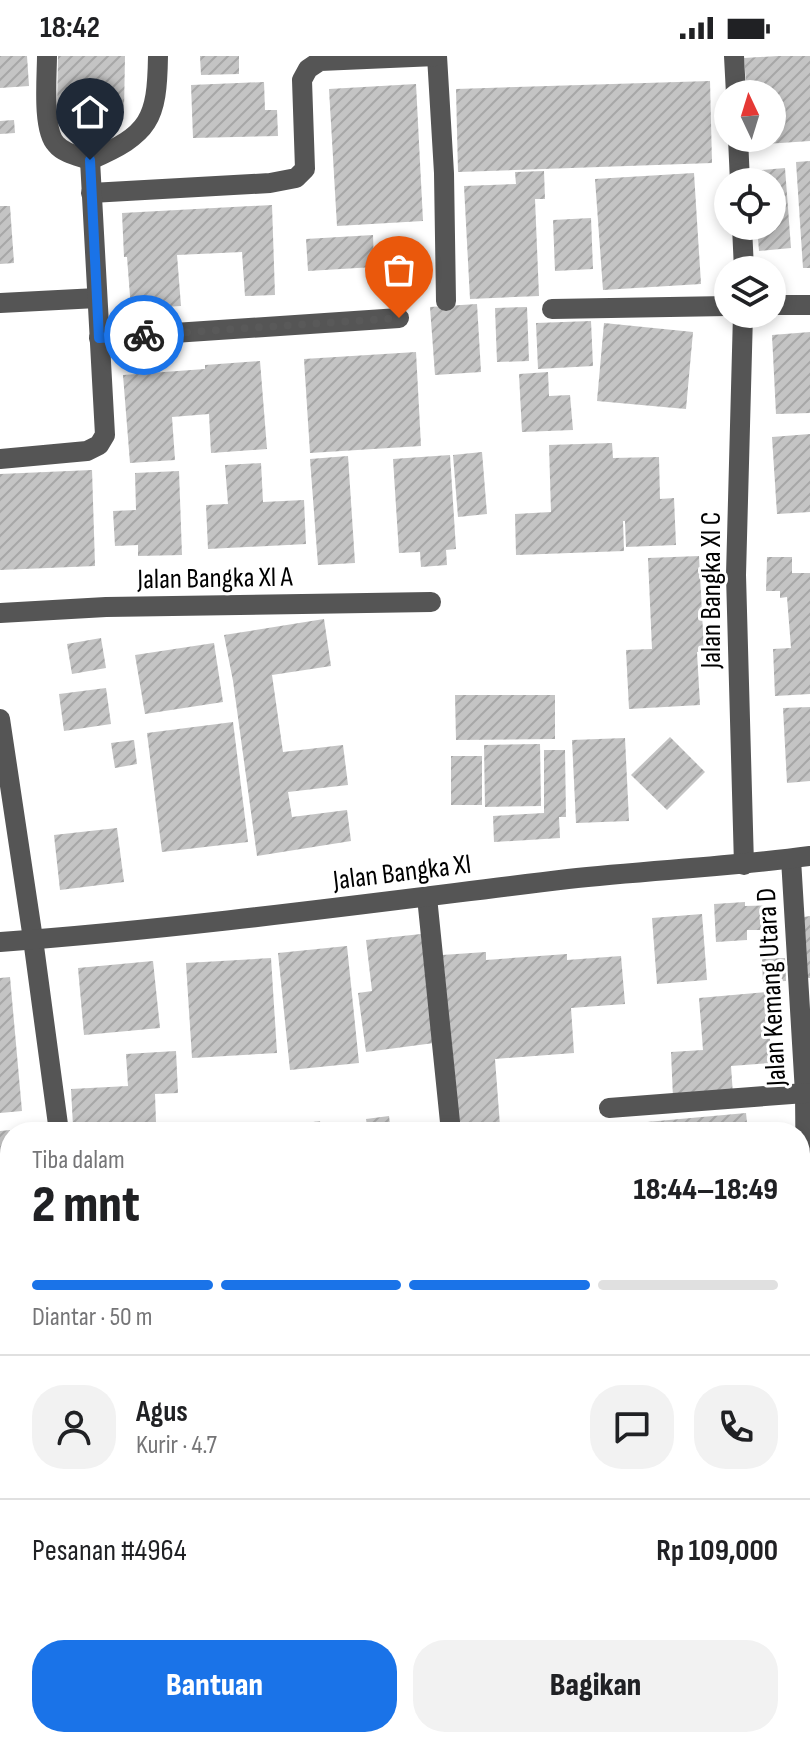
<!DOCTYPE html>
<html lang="id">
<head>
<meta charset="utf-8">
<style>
  body { margin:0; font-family:"Sofia Sans Condensed",sans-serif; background:#f2f2f2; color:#202124; height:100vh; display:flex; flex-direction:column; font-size:30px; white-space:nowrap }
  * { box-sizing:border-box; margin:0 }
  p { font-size:26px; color:#757577 }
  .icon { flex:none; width:44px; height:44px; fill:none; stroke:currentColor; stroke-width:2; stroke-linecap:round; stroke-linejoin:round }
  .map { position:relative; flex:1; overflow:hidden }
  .drawer { position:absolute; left:0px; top:1066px; width:810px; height:626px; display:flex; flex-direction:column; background:#fff; border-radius:32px 32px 0 0; box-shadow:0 4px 12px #0003 }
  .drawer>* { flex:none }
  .needle { width:52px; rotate:356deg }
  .fabs { position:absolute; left:714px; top:24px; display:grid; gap:16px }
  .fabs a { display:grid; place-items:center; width:72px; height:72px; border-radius:50%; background:#fff; box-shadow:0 4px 12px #0003; font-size:40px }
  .pin { position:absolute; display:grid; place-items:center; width:68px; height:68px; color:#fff; margin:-82px -34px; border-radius:50% 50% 50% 0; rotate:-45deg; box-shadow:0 0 8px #0007 }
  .pin .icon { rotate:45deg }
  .courier { position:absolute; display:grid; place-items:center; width:80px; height:80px; margin:-40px; border:6px solid #1a73e8; border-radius:50%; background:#fff; color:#222; box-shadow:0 2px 10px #0007 }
  .summary em { font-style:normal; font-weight:800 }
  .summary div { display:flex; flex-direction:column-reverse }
  .summary { display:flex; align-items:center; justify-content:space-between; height:136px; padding:0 32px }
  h1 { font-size:52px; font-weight:800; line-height:60px }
  .bar { display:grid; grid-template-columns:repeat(4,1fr); gap:12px 8px; align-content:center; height:96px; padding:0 32px }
  .bar i { height:10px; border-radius:6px; background:#e0e0e0 }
  .bar .selected { background:#1a73e8 }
  .bar p { grid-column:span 4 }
  .line { display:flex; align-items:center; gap:20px; padding:0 32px; border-top:2px solid #e0e0e0 }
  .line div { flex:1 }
  .round { display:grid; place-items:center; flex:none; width:84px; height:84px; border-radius:32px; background:#f2f2f2 }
  .primary-button { display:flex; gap:16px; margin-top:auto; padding:16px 32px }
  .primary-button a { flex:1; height:92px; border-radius:32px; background:#1a73e8; color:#fff; font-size:32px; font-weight:800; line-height:92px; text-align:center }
  .primary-button a+a { background:#f2f2f2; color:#202124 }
  .status { display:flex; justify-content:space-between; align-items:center; height:56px; padding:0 40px; background:#fff; direction:ltr }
  .status svg { height:22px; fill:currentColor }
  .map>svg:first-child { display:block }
</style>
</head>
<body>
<div class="status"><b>18:42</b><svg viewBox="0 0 49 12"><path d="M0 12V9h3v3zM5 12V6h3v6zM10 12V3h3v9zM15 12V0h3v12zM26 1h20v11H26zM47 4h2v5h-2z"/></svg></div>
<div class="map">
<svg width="810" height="1691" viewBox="0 0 810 1691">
  <defs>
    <pattern id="building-hatch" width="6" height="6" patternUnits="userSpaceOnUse" patternTransform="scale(2)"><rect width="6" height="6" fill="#c4c4c4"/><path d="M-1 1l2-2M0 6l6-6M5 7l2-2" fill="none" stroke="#a7a7a7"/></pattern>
  </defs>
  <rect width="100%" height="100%" fill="#fff"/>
  <g fill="url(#building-hatch)">
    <polygon points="0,0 27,0 29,30 0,32"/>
    <polygon points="58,0 125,0 124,54 57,54"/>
    <polygon points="200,0 239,0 239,18 201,19"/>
    <polygon points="777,0 810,0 810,85 750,89 750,82 772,82 772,38 747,38 744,2"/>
    <polygon points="710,25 712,107 458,116 456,33"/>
    <polygon points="264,26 265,54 277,54 278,80 193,82 191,29"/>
    <polygon points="416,28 423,165 337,170 329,33"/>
    <polygon points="14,64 15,77 0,78 0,65"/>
    <polygon points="810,105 810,212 803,212 796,106"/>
    <polygon points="785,112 791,192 759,195 757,170 772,170 772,126 753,126 752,115"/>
    <polygon points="544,115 545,143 535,143 539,240 470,243 464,130 516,128 515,116"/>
    <polygon points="694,117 701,228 603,234 595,123"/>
    <polygon points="272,149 275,239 245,240 242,196 177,199 181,250 131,253 127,201 124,201 122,157"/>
    <polygon points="0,150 10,150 14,207 0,208"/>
    <polygon points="591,162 593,213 555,215 553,164"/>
    <polygon points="373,179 374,211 308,215 306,183"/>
    <polygon points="477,248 481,316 435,319 430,251"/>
    <polygon points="527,251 529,305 497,306 495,252"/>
    <polygon points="591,265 593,310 538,313 536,267"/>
    <polygon points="604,267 693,276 686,353 597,345"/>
    <polygon points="810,276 810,357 776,358 772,279"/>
    <polygon points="416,296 421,390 310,397 304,303"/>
    <polygon points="260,305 267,393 211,397 209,358 172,361 175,404 130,407 123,319 205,313 205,309"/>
    <polygon points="548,316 549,340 570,339 573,374 522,376 519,318"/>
    <polygon points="810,378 810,456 777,458 772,381"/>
    <polygon points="612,387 613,402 659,401 660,443 674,442 676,489 626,491 625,465 623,465 624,495 516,499 515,458 551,456 549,389"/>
    <polygon points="482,396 487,458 458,461 453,399"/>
    <polygon points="450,399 456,493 446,494 447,509 421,511 420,496 399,497 393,403"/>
    <polygon points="348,400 355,507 318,509 310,403"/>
    <polygon points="261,407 263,446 304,444 306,488 208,493 206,449 228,448 225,409"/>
    <polygon points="92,414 95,510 0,514 0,418"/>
    <polygon points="179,415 182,499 138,500 138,489 115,490 113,455 136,454 135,417"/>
    <polygon points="699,500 704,595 697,596 700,649 629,653 626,594 652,593 648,502"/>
    <polygon points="767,501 792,501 792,517 810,517 810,638 775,640 773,593 791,592 787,541 780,542 780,535 766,535"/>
    <polygon points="324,563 331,610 272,619 283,696 343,689 348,729 288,736 292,761 347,754 351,785 257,800 233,625 224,579"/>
    <polygon points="101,582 106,612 72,618 67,588"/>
    <polygon points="214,587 223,646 145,658 135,599"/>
    <polygon points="106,632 111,668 64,675 59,638"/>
    <polygon points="455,639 555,639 555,683 456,684"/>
    <polygon points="810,651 810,725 787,727 783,652"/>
    <polygon points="233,666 248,786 162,796 147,677"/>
    <polygon points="670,681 705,716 667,754 631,719"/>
    <polygon points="625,682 629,765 576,767 572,684"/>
    <polygon points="134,684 137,708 115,712 111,687"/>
    <polygon points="540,688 541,750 485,751 484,689"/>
    <polygon points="544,694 565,694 566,761 559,761 560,782 494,786 493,760 544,757"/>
    <rect x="451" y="700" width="31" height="49"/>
    <polygon points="117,772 124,826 60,834 54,779"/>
    <polygon points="745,846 745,850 776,849 776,874 747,874 747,884 716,886 714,848"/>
    <polygon points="702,858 707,924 657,928 652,862"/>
    <polygon points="810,860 810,922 806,922 804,861"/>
    <polygon points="421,878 434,987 366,996 358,937 372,935 366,884"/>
    <polygon points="347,890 359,1007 290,1014 278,897"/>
    <polygon points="486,896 486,904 567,898 567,904 621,900 625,948 571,952 574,997 495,1003 500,1070 457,1074 442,899"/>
    <polygon points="271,902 277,997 192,1002 186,907"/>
    <polygon points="785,902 786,925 763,926 762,903"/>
    <polygon points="153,905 160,972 84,979 78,912"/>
    <polygon points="10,921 22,1055 0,1057 0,922"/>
    <polygon points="766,936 772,1007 731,1010 733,1039 673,1042 671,996 703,994 699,942"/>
    <polygon points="176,995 178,1037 155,1038 156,1066 73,1070 71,1033 128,1030 126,998"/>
    <polygon points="746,1057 748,1076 637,1076 636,1067"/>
    <polygon points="389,1060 391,1076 368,1076 366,1063"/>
    <polygon points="320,1065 322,1076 294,1076 293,1069"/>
    <polygon points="362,1067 363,1076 331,1076 331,1072"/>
    <polygon points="229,1070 229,1076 193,1076 193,1072"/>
    <polygon points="10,1074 10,1154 0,1158 0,1075"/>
    <polygon points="10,1194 10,1237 0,1238 0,1195"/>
    <polygon points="800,1234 808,1234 809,1267 800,1267"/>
    <rect x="800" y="1284" width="10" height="37"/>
    <rect x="800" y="1325" width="10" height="28"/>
    <polygon points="800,1356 810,1356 810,1378 800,1379"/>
    <polygon points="810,1380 810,1414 800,1415 800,1381"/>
    <polygon points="800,1436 810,1437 810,1494 800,1493"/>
    <polygon points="800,1498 810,1499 810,1526 800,1525"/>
    <polygon points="810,1540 810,1604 800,1604 800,1541"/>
    <polygon points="0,1606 10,1662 10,1682 13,1682 14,1691 0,1691"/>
    <polygon points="810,1610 810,1633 800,1634 800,1611"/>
    <polygon points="810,1640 810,1660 801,1660 800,1641"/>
    <polygon points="800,1669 809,1669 810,1691 782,1691 781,1682 800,1682"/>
    <polygon points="24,1682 129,1682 130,1691 25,1691"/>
    <rect x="136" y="1682" width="20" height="9"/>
    <polygon points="161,1682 175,1682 176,1691 161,1691"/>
    <polygon points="232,1682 251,1682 252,1691 233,1691"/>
    <polygon points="314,1682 315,1691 279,1691 278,1686"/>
    <polygon points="380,1682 381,1691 335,1691 335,1686"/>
    <polygon points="405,1682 451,1682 452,1691 406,1691"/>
    <polygon points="465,1682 512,1682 513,1691 466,1691"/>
    <rect x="520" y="1682" width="83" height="9"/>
    <polygon points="632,1682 650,1682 650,1691 633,1691"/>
    <polygon points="656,1682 680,1682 681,1691 657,1691"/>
    <rect x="753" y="1682" width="23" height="9"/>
  </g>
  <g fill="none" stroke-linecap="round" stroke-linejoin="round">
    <g stroke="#555" stroke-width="20">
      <path d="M47 0C47 20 42 74 56 88 64 98 79 100 90 104 150 78 157 64 158 0"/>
      <polyline points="437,0 444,117 446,245"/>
      <polyline points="734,0 736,38"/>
      <polyline points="738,82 740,126"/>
      <polyline points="91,137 270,127 296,122 305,113 302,24 308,13 320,5 436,0"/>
      <polyline points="742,170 744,214"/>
      <polyline points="0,247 97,242"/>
      <polyline points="772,249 810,249"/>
      <polyline points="552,253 728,250"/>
      <polyline points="743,258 736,519 744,809"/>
      <polyline points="99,282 399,262"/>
      <polyline points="0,403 87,395 99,389 105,379 90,104"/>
      <polyline points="0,557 106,551 431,546"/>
      <polyline points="0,663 33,883 59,1076"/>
      <polyline points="791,803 805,1037 806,1148 810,1204"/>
      <polyline points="427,841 451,1076"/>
      <path d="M0 886C190 872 379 846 568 823 649 814 730 811 810 800"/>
      <polyline points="609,1052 805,1037"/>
      <polyline points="0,1258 10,1257"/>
      <polyline points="8,1527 10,1527"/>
      <polyline points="320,1682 321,1691"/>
      <polyline points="611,1682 612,1691"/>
      <polyline points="134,1691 134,1682"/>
    </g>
  </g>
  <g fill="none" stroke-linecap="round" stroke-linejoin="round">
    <polyline stroke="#595959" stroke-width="8" stroke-dasharray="0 14.4" points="144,279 399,262"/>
    <polyline stroke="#1a73e8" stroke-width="10" points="90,104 99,282 144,279"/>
  </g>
  <g text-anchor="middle" stroke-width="6" stroke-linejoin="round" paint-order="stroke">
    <g font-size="28" fill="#000" stroke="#fff">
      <text transform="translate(215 521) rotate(-1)" y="10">Jalan Bangka XI A</text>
      <text transform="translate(710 534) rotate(-90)" y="10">Jalan Bangka XI C</text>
      <text transform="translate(402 815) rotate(-7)" y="10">Jalan Bangka XI</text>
      <text transform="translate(770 931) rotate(-93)" y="10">Jalan Kemang Utara D</text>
    </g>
  </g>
</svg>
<div class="fabs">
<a><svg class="needle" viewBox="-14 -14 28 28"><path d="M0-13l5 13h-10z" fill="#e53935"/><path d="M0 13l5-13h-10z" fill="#757577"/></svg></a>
<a><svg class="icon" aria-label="locate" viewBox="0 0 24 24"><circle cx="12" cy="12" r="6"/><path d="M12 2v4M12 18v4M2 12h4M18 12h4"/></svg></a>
<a><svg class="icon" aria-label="layers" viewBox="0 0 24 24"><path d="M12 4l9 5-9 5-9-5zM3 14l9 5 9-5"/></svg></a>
</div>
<div class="pin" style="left:399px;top:262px;background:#ea580c"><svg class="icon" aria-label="bag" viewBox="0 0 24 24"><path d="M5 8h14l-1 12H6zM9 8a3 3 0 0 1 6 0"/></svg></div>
<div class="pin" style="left:90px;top:104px;background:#1f2937"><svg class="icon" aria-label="home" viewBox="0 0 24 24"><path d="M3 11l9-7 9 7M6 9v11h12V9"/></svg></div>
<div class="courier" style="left:144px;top:279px"><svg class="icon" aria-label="bike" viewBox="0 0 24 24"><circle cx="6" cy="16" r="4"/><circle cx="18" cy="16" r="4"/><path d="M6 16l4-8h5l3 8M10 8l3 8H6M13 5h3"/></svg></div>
<section class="drawer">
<div class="summary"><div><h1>2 mnt</h1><p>Tiba dalam</p></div><em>18:44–18:49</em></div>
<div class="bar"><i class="selected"></i><i class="selected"></i><i class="selected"></i><i></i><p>Diantar · 50 m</p></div>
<div class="line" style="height:144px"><a class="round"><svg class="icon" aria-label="person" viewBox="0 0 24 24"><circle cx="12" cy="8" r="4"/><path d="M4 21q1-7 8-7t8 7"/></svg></a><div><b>Agus</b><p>Kurir · 4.7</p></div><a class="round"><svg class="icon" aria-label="chat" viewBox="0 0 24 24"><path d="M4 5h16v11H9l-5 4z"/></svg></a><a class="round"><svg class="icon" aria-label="phone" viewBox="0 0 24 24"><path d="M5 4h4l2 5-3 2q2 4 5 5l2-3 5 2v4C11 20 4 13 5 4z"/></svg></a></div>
<div class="line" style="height:104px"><div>Pesanan #4964</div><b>Rp 109,000</b></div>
<div class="primary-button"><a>Bantuan</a><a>Bagikan</a></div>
</section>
</div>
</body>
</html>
